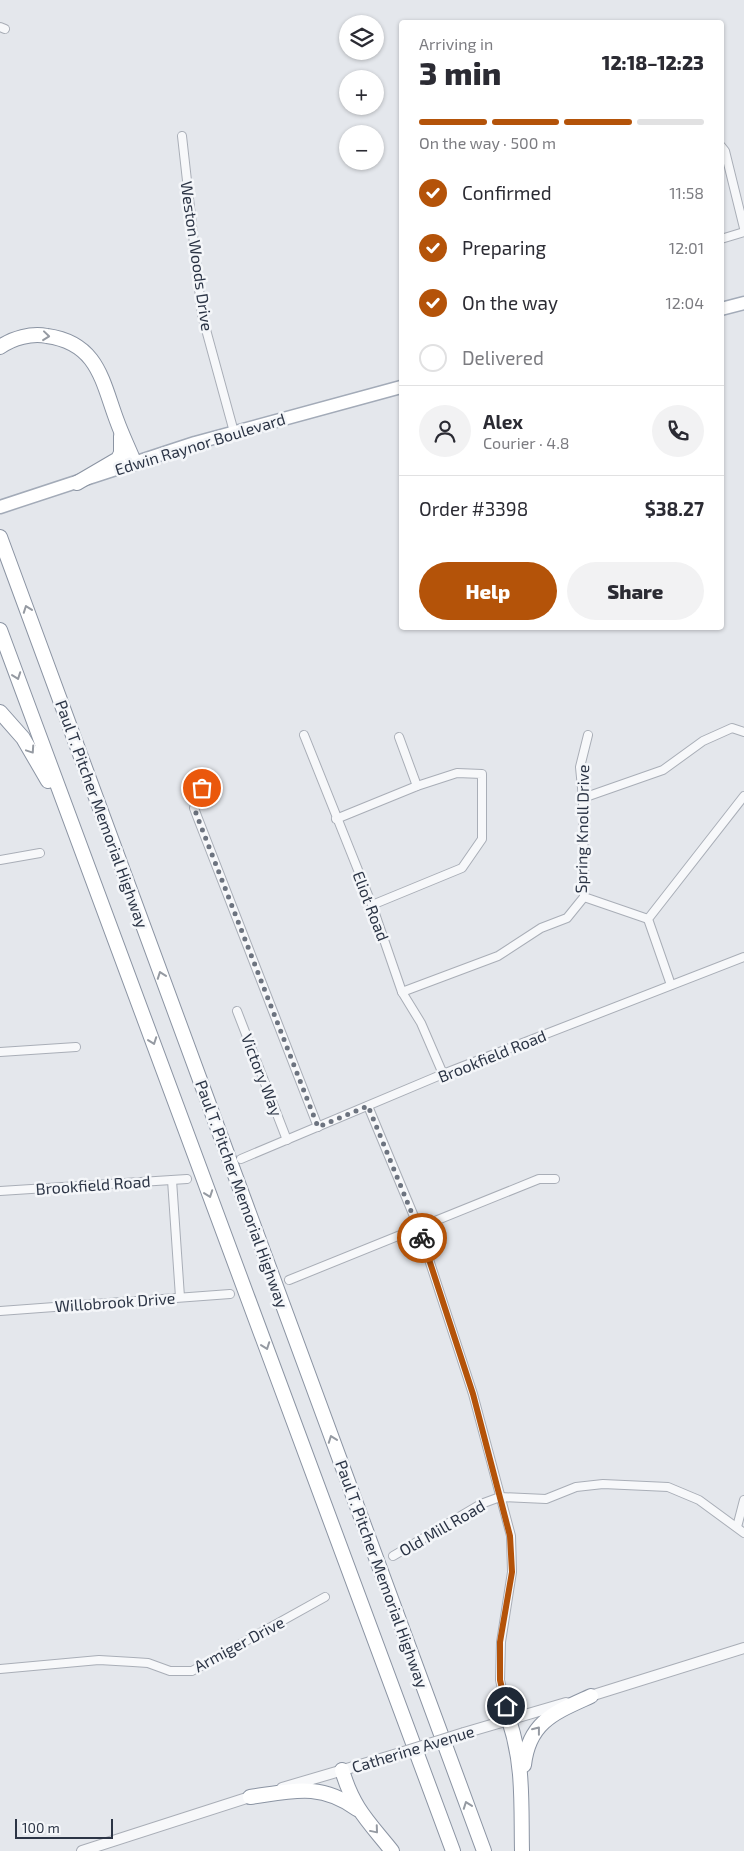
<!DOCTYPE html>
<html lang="en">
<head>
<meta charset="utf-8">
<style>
  body { margin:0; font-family:"Exo 2",sans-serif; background:#f2f2f3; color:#2b2b33; height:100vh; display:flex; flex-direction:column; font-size:19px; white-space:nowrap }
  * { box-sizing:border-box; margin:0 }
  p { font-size:16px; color:#7c7c81 }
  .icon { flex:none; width:28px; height:28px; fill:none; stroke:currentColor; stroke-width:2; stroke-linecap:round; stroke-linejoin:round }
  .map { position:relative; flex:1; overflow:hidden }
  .panel { position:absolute; left:399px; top:20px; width:325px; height:610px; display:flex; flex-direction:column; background:#fff; border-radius:5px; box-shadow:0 1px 4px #0004 }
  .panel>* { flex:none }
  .tools { position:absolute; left:339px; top:15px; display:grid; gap:10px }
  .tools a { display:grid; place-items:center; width:45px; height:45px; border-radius:50%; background:#fff; box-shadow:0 1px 4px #0004; font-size:25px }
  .scale { position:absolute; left:15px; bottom:12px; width:98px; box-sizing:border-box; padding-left:5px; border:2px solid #2b3445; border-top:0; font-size:14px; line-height:18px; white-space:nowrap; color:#2b3445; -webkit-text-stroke:4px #f4f6f9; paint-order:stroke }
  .pin { position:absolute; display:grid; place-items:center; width:42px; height:42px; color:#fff; margin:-21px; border:2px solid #fff; border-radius:50%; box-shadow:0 1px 5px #0007 }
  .courier { position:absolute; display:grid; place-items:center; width:50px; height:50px; margin:-25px; border:4px solid #b45309; border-radius:50%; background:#fff; color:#222; box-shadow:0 1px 6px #0007 }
  .summary em { font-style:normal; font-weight:800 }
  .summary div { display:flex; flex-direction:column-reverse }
  .summary { display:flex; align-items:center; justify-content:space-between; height:85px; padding:0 20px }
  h1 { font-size:32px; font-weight:800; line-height:38px }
  .bar { display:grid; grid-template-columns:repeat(4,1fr); gap:8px 5px; align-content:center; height:60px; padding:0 20px }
  .bar i { height:6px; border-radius:4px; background:#e1e1e2 }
  .bar .selected { background:#b45309 }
  .bar p { grid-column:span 4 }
  .line { display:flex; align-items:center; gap:12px; padding:0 20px; border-top:1px solid #e1e1e2 }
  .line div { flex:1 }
  .round { display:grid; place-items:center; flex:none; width:52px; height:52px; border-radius:26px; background:#f2f2f3 }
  ol { padding:0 20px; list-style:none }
  li { display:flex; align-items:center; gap:15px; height:55px }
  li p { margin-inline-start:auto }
  li .icon { padding:5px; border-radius:50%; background:#b45309; color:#fff; stroke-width:4 }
  li:last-child { color:#7c7c81 }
  li i { width:28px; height:28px; border:2px solid #e1e1e2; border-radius:50% }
  .cta { display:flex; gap:10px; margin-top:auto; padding:10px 20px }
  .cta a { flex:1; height:58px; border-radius:30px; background:#b45309; color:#fff; font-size:20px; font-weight:800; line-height:58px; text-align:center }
  .cta a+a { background:#f2f2f3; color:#2b2b33 }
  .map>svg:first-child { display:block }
</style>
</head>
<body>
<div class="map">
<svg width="744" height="1851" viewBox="0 0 744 1851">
  <rect width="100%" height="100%" fill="#e4e7ec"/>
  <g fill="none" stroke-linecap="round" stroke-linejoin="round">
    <defs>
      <g id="minor">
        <polyline points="0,27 5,29"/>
        <polyline points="182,136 202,315 234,432"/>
        <polyline points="721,146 725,151 744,228"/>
        <polyline points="721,239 744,232"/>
        <polyline points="304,735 372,905 402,992 421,1023 443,1074"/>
        <polyline points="399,737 417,786"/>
        <polyline points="195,776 202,789 194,808 197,816 318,1127"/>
        <polyline points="583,798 663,770 703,741 732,728 744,732"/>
        <polyline points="336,819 417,786 457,773 482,774 482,839 462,868 372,905"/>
        <polyline points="0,860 40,853"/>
        <polyline points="584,897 648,919"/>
        <polyline points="671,985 648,919 744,796"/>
        <polyline points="402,992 498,956 541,928 567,918 584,897 583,798 580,767 588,735"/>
        <polyline points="237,1011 287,1140"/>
        <polyline points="0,1052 76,1047"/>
        <polyline points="368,1106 418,1226 473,1394 511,1536 512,1572 501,1642 500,1680 509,1720"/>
        <polyline points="241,1159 443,1074 744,957"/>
        <polyline points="172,1180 180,1297"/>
        <polyline points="0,1191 187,1179"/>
        <polyline points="289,1280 539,1179 555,1179"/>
        <polyline points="0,1311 230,1294"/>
        <polyline points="737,1527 744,1500"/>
        <polyline points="393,1556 481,1504 500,1497 546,1499 576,1487 603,1484 668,1487 699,1500 744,1533"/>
        <polyline points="0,1669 99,1660 133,1662 148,1663 170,1671 192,1671 325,1597"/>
      </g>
      <g id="tertiary">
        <polyline points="584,1698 744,1648"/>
        <polyline points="464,1733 566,1703"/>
        <polyline points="282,1788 394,1755"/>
        <polyline points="82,1851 256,1795"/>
      </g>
      <g id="primary">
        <polyline points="721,309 744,303"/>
        <polyline points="0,507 195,443 401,387"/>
      </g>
      <g id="motorway">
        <path d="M0 347C13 338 31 333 47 336 98 343 102 381 117 421 122 435 129 449 135 464"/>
        <polyline points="77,483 118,459 121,453 121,436"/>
        <polyline points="0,537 484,1851"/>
        <polyline points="0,630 453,1851"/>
        <polyline points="0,712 23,738 48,781"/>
        <path d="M509 1720C524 1765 521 1804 522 1851"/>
        <path d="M524 1765C529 1721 556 1712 591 1696"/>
        <path d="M342 1770C353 1808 368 1821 392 1851"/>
        <path d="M250 1797C292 1791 320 1782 357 1809"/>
      </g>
    </defs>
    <use href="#minor" stroke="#a9aeb7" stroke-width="10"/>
    <use href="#tertiary" stroke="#a9aeb7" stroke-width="12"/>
    <use href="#primary" stroke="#a3abb8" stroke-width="15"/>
    <use href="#motorway" stroke="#8b94a3" stroke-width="16"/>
    <use href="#minor" stroke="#f7f8fa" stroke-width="8"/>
    <use href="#tertiary" stroke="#f7f8fa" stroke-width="10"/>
    <use href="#primary" stroke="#fff" stroke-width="12"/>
    <use href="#motorway" stroke="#fff" stroke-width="14"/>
    <defs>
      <polyline id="tertiary-bridge" points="394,1755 464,1733"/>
    </defs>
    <use href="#tertiary-bridge" stroke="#a9aeb7" stroke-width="12" stroke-linecap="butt"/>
    <use href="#tertiary-bridge" stroke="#f7f8fa" stroke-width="10"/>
  </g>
  <defs><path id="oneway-chevron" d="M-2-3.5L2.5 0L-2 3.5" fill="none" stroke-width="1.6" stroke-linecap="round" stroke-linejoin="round" transform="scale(1.25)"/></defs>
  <g stroke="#959aa2">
    <use href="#oneway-chevron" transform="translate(46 336) rotate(6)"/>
    <use href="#oneway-chevron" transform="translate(27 609) rotate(-110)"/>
    <use href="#oneway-chevron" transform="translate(17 676) rotate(70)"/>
    <use href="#oneway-chevron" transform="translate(31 750) rotate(56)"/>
    <use href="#oneway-chevron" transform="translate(161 975) rotate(-110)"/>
    <use href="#oneway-chevron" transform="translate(153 1041) rotate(70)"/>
    <use href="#oneway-chevron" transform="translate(209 1194) rotate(70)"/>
    <use href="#oneway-chevron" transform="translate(266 1346) rotate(70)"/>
    <use href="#oneway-chevron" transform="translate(332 1439) rotate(-110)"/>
    <use href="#oneway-chevron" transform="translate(537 1730) rotate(-52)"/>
    <use href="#oneway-chevron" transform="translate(467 1805) rotate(-110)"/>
    <use href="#oneway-chevron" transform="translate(375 1830) rotate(50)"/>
  </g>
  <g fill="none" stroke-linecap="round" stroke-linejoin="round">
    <polyline stroke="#6c737f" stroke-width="5" stroke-dasharray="0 9" points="202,788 194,808 197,816 318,1127 368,1106 422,1238"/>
    <polyline stroke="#b45309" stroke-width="6" points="422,1238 473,1394 510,1536 512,1572 500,1642 500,1680 506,1706"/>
  </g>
  <g text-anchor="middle" stroke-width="5" stroke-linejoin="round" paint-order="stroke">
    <g font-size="16" fill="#2b3445" stroke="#f4f6f9">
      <text transform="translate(197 256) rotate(82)" y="6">Weston Woods Drive</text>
      <text transform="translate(200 444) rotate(-17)" y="6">Edwin Raynor Boulevard</text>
      <text transform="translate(102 814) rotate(70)" y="6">Paul T. Pitcher Memorial Highway</text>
      <text transform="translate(582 829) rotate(-89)" y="6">Spring Knoll Drive</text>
      <text transform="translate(371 906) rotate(69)" y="6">Eliot Road</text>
      <text transform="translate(492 1056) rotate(-22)" y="6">Brookfield Road</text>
      <text transform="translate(262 1075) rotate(69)" y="6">Victory Way</text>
      <text transform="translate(93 1185) rotate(-4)" y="6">Brookfield Road</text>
      <text transform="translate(242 1194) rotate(70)" y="6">Paul T. Pitcher Memorial Highway</text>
      <text transform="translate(115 1302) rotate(-4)" y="6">Willobrook Drive</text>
      <text transform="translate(442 1528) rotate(-30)" y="6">Old Mill Road</text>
      <text transform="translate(382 1574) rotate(70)" y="6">Paul T. Pitcher Memorial Highway</text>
      <text transform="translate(239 1644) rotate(-28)" y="6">Armiger Drive</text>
      <text transform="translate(413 1749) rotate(-17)" y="6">Catherine Avenue</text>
    </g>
  </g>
</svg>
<div class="tools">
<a><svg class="icon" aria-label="layers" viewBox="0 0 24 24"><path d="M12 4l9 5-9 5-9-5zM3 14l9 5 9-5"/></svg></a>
<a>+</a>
<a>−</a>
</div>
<div class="scale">100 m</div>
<div class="pin" style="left:202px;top:788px;background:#ea580c"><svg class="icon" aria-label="bag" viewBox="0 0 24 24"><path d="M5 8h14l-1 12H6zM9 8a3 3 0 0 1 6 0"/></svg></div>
<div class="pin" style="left:506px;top:1706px;background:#1f2937"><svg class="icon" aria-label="home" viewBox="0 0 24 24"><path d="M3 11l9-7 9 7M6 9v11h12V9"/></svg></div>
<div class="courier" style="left:422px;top:1238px"><svg class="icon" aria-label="bike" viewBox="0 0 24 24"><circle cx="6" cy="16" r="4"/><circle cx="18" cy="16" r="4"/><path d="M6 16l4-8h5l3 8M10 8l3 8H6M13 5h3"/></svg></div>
<section class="panel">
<div class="summary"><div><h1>3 min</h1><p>Arriving in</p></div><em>12:18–12:23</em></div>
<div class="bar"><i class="selected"></i><i class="selected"></i><i class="selected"></i><i></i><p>On the way · 500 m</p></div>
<ol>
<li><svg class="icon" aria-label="check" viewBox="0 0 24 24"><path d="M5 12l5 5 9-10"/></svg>Confirmed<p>11:58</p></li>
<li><svg class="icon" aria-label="check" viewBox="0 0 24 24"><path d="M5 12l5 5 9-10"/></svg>Preparing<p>12:01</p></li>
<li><svg class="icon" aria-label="check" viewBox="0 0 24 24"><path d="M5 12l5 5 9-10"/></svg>On the way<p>12:04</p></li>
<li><i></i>Delivered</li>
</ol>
<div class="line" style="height:90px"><a class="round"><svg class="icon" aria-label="person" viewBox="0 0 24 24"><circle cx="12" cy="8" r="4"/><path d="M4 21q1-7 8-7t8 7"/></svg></a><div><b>Alex</b><p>Courier · 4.8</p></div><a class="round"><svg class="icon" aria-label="phone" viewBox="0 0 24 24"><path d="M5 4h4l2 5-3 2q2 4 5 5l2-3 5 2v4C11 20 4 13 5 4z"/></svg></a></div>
<div class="line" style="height:65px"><div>Order #3398</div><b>$38.27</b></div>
<div class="cta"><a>Help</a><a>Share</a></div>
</section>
</div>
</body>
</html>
